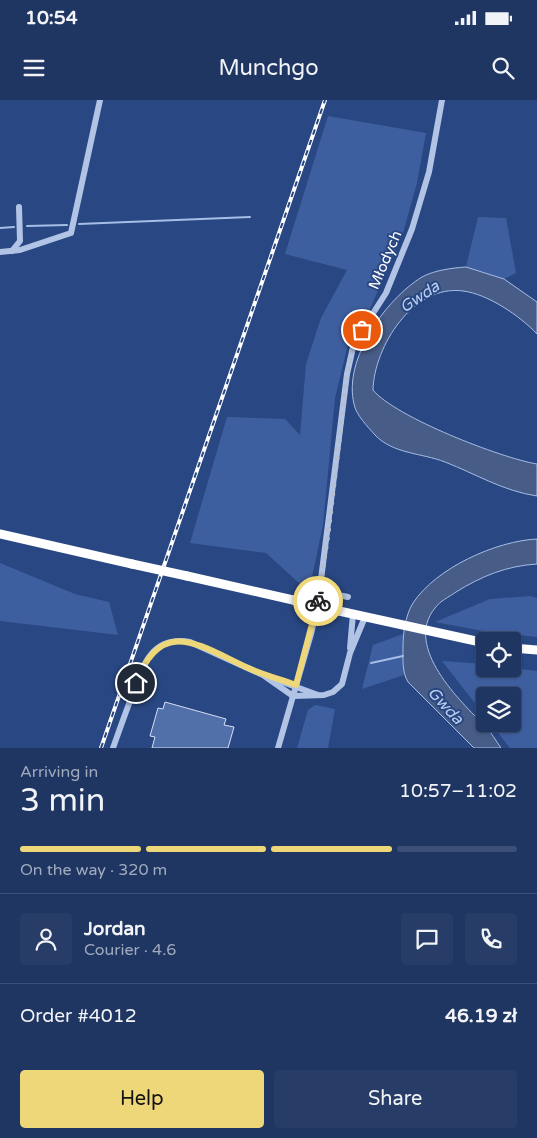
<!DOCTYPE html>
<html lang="en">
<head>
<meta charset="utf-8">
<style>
  body { margin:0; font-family:"Varela Round",sans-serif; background:#273d68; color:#f1f3f6; height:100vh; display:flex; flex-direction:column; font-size:19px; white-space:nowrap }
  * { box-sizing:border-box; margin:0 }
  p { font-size:16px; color:#a1abbe }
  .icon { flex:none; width:28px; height:28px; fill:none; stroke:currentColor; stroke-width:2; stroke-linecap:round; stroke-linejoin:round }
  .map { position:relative; height:648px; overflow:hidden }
  .sheet { display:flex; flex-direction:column; background:#1f3562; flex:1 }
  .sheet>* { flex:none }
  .tools { position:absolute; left:476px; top:532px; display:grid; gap:10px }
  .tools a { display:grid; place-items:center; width:45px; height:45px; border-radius:5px; background:#1f3562; box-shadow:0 1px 4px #0004,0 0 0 1px #3c5077; font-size:25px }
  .pin { position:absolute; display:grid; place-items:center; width:42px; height:42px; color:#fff; margin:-21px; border:2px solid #fff; border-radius:50%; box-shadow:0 1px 5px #0007 }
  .courier { position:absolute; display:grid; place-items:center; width:50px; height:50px; margin:-25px; border:4px solid #edd778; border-radius:50%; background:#fff; color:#222; box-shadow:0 1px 6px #0007 }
  .summary em { font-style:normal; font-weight:600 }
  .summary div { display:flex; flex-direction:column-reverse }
  .summary { display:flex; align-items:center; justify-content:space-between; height:85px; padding:0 20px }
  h1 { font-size:32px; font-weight:600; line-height:38px }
  .bar { display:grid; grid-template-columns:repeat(4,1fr); gap:8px 5px; align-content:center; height:60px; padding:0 20px }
  .bar i { height:6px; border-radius:4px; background:#3c5077 }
  .bar .on { background:#edd778 }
  .bar p { grid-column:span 4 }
  .line { display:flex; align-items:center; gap:12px; padding:0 20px; border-top:1px solid #3c5077 }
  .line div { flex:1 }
  .round { display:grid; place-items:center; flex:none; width:52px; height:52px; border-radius:5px; background:#273d68 }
  .action { display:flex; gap:10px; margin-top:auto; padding:10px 20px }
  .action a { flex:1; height:58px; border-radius:5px; background:#edd778; color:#111; font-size:20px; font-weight:600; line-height:58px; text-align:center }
  .action a+a { background:#273d68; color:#f1f3f6 }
  .status { display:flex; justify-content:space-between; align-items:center; height:35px; padding:0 25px; background:#1f3562; direction:ltr }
  .status svg { height:14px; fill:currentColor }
  header { display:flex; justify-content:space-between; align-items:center; height:65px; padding:0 20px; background:#1f3562; font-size:22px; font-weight:600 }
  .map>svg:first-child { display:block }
</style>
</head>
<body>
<div class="status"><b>10:54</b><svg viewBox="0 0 49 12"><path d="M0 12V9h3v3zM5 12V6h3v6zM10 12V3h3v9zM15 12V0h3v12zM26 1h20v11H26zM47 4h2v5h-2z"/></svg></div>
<header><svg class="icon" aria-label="menu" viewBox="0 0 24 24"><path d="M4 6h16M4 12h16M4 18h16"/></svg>Munchgo<svg class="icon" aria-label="search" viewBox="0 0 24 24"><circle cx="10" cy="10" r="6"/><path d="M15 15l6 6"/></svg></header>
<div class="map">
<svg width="537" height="648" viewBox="0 0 537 648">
  <rect width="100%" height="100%" fill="#294782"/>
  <g fill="#3e5f9f">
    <polygon points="328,16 426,33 417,83 403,133 370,209 349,240 335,298 323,425 312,477 300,484 266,453 190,443 227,317 285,319 300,335 306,264 321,218 347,170 285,154"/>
    <polygon points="478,117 506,118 516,173 504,179 466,167"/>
    <polygon points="0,463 75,494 109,502 118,535 0,521"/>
    <polygon points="531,496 537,498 537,537 483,531 435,522 490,499"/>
    <polygon points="403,534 404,575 362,589 373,545"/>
    <polygon points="442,561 485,564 485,569 513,568 537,571 537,648 510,648 491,624 512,624 512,596 485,596 485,616"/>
    <polygon points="315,605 335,609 328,648 297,648 308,610"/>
  </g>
  <g fill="#475c87" stroke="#a6bde6">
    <path d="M466 167 504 179 537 202V234C520 216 488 194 463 191 413 184 374 247 373 290 395 317 501 358 537 364V396C503 391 476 374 445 362 422 353 393 354 375 335 368 327 356 315 354 304 343 259 386 199 422 177 435 170 452 168 466 167Z"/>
    <path d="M537 439V464C506 466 482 476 456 492 449 497 440 501 435 508 403 547 461 602 485 626 491 632 496 641 501 648H474L408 582C402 572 403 560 403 548 403 534 405 516 413 503 436 468 496 441 537 439Z"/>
  </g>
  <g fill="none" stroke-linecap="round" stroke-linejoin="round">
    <g stroke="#a6bde6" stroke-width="2">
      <polyline points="79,124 250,117"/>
      <polyline points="27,126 67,125"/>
      <polyline points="0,128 14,127"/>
      <polyline points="371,563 403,556"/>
    </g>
  </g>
  <polygon fill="#5170aa" stroke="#d4e0f5" points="165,602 226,619 224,625 234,627 228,648 152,648 155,637 150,636 158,608 163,609"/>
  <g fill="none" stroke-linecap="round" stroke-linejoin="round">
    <g stroke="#b1c4e6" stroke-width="6">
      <polyline points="12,151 20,141 19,107"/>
      <polyline points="0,152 20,150 71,133 100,0"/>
      <polyline points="319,491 348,497"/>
      <polyline points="350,548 353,514"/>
      <polyline points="269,577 318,595"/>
      <path d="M113 648C119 631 125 614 132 596 142 567 151 535 190 542L263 575 293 596 324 595 333 592 342 584 350 553 365 517"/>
      <polyline points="278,648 311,534 318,503 347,274 354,243 386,193 412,129 429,72 442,0"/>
    </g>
    <g stroke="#fff" stroke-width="9">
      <polyline points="0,434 132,464"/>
      <polyline points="187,476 293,500"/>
      <polyline points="339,511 485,543"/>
      <polyline points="512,548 537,550"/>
    </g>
    <defs>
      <polyline id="rail" points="101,648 325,0"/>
    </defs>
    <use href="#rail" stroke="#fff" stroke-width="4"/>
    <use href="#rail" stroke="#294782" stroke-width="2" stroke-dasharray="5.5" stroke-linecap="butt"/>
    <g stroke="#fff" stroke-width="9">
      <polyline points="132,464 187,476"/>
      <polyline points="293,500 339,511"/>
    </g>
  </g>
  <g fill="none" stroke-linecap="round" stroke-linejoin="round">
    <polyline stroke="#b4bfd3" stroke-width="5" stroke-dasharray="0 9" points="318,501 328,434 347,274 352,248 362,230"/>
    <path stroke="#edd778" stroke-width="6" d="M136 583C161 516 199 545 246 567 263 575 280 579 296 585L318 501"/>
  </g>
  <g text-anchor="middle" stroke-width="4" stroke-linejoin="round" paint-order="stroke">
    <g font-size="15" fill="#fff" stroke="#294782">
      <text transform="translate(385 160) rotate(-67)" y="5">Młodych</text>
    </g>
    <g font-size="16" font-style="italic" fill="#bdceee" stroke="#294782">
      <text transform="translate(419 196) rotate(-34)" y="6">Gwda</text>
      <text transform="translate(446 605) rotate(47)" y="6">Gwda</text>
    </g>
  </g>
</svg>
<div class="tools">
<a><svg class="icon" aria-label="locate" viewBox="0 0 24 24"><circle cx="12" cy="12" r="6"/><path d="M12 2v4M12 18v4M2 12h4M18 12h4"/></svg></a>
<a><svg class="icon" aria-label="layers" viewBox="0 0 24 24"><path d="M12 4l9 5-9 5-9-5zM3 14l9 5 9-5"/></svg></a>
</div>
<div class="pin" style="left:362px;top:230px;background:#ea580c"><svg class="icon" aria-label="bag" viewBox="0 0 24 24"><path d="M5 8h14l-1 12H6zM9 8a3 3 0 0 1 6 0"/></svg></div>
<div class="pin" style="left:136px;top:583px;background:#1f2937"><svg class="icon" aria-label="home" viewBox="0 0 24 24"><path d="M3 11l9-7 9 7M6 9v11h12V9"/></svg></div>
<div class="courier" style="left:318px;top:501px"><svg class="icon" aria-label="bike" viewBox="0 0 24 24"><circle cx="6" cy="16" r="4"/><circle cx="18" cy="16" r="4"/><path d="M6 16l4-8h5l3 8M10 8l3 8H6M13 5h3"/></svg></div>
</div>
<section class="sheet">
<div class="summary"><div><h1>3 min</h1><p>Arriving in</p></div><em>10:57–11:02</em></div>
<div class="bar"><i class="on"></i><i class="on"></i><i class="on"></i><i></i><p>On the way · 320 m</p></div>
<div class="line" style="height:90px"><a class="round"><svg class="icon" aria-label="person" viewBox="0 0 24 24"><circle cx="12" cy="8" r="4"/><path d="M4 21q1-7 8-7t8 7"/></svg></a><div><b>Jordan</b><p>Courier · 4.6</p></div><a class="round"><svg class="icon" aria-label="chat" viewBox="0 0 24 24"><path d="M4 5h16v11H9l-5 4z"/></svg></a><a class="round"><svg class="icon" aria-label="phone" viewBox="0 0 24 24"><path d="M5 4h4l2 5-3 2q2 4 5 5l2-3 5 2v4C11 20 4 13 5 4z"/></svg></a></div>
<div class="line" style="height:65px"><div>Order #4012</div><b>46.19 zł</b></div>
<div class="action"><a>Help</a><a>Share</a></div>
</section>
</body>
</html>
